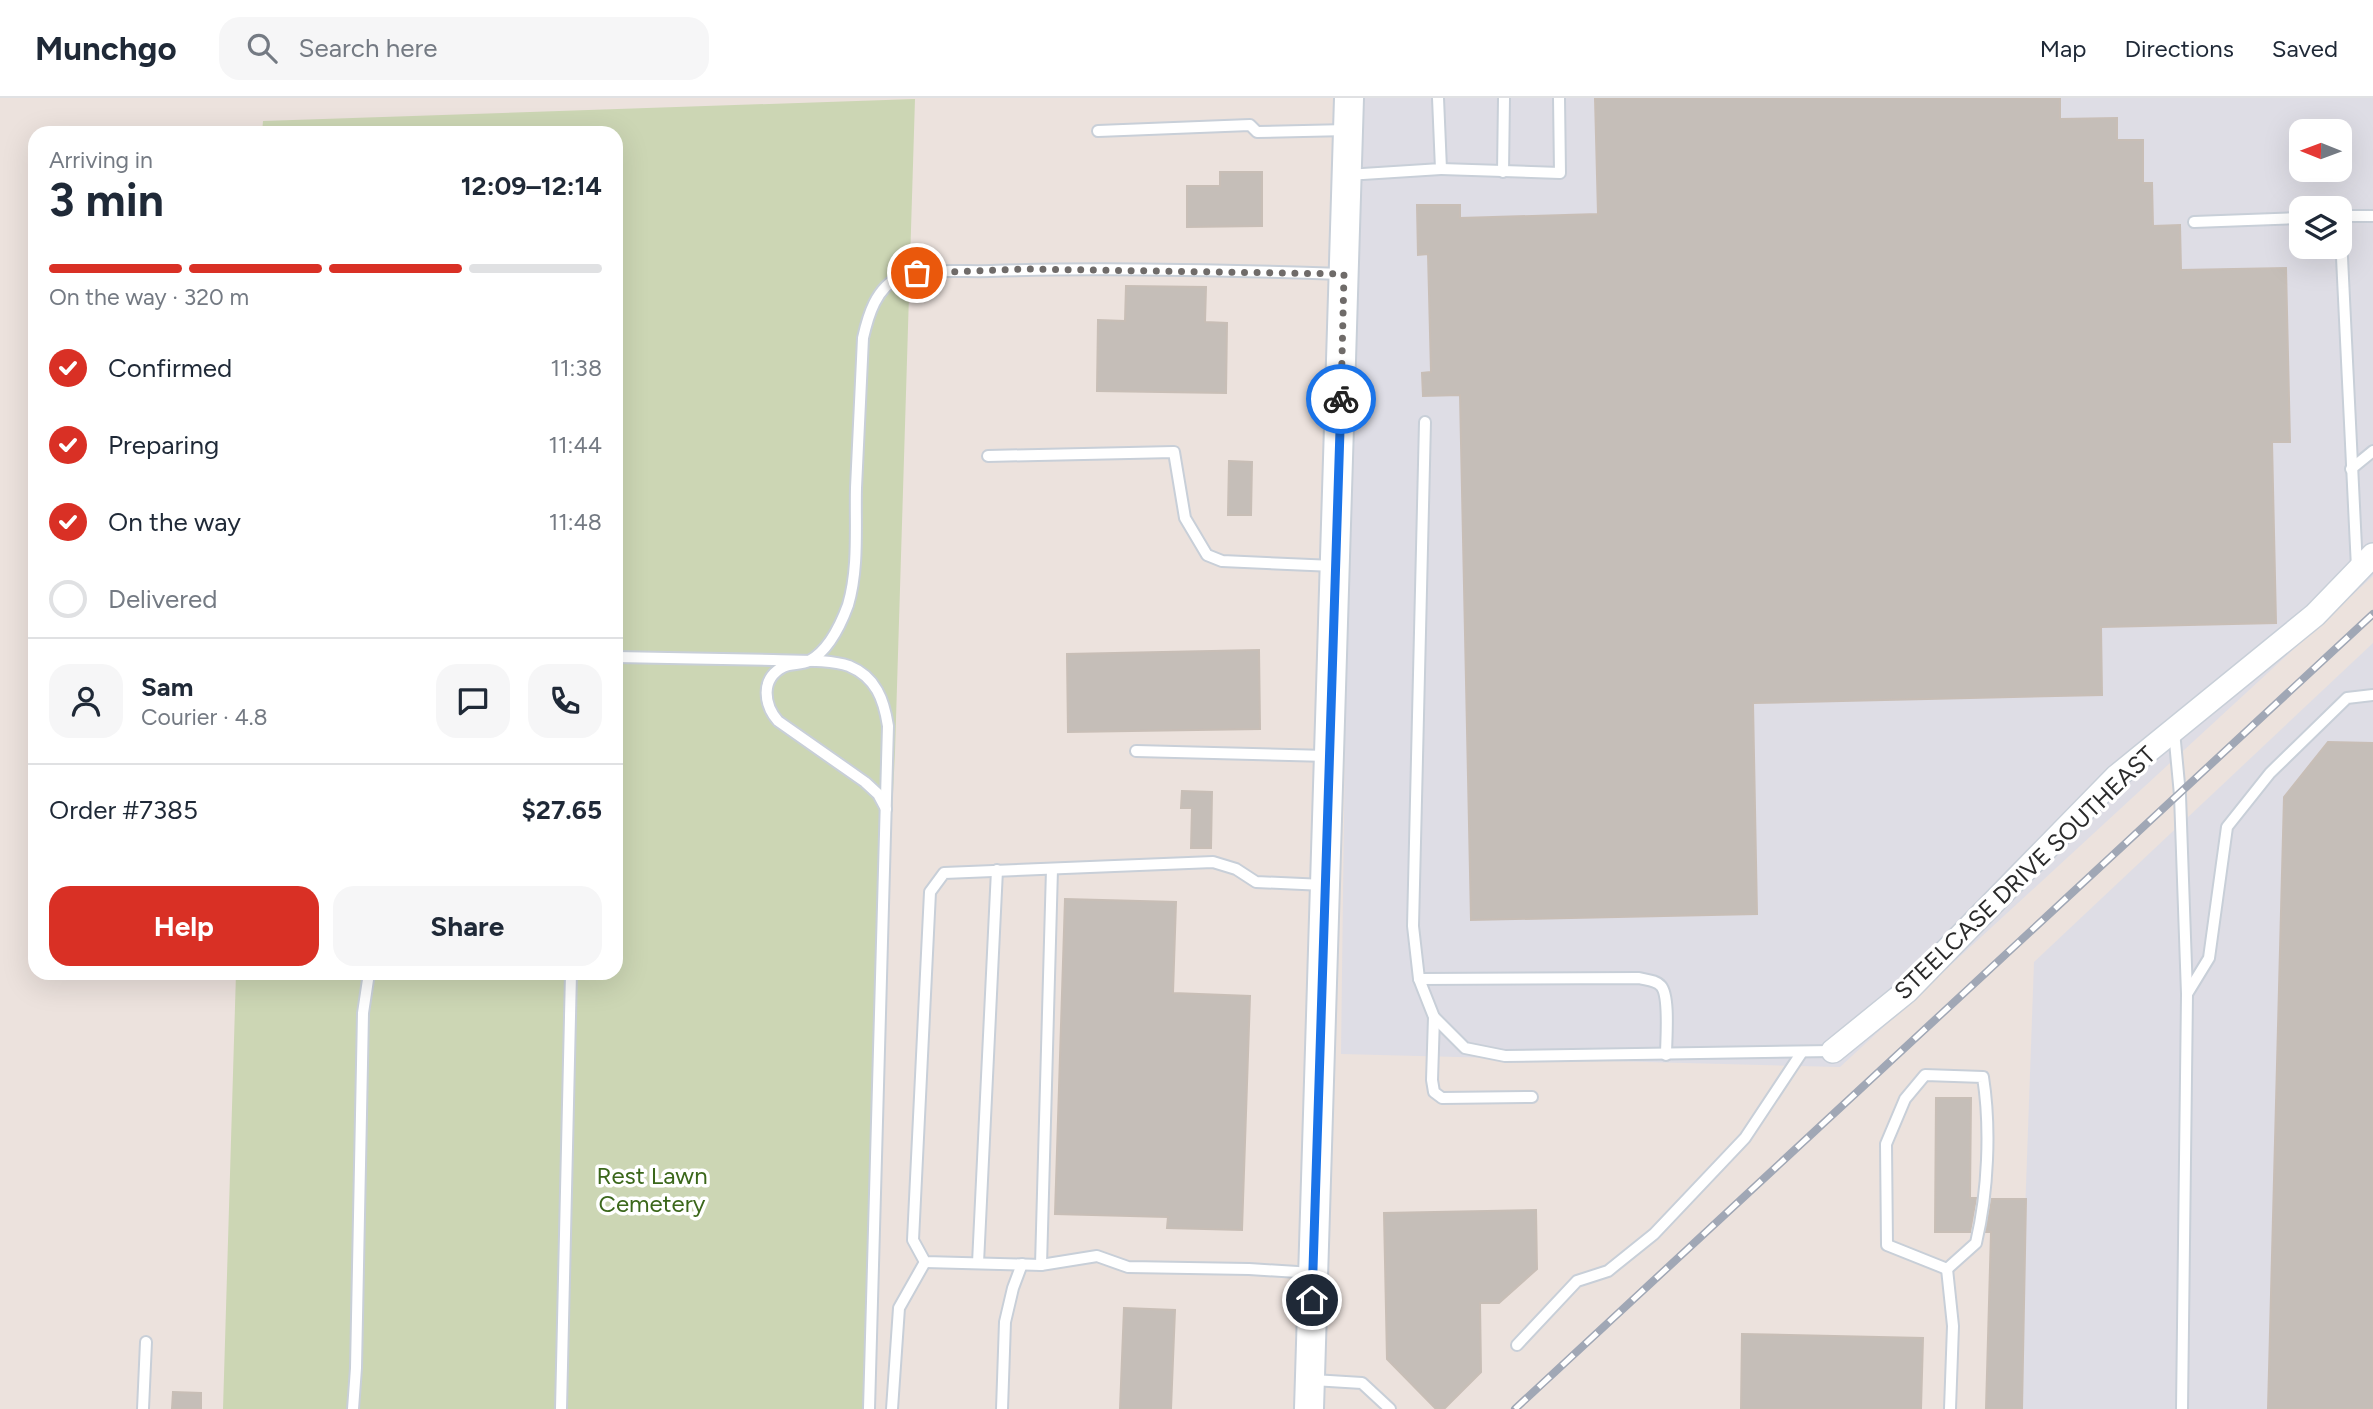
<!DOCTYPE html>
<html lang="en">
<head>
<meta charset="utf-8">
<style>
  body { margin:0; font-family:Figtree,sans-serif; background:#f6f6f7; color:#1f2937; height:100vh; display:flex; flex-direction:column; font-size:26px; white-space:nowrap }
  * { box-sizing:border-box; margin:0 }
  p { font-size:23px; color:#747a83 }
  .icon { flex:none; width:38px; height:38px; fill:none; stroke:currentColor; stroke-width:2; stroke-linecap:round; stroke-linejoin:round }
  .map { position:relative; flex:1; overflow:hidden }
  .drawer { position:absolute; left:28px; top:28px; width:595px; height:854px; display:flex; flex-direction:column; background:#fff; border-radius:21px; box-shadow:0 7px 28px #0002 }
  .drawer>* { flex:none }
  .needle { width:46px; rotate:271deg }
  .controls { position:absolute; left:2289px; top:21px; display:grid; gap:14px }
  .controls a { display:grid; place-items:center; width:63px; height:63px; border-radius:14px; background:#fff; box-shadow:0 7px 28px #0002; font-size:35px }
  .pin { position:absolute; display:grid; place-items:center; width:60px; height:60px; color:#fff; margin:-30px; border:4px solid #fff; border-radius:50%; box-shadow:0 2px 7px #0007 }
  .courier { position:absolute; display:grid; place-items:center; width:70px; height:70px; margin:-35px; border:5px solid #1a73e8; border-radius:50%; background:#fff; color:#222; box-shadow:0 2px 9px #0007 }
  .head em { font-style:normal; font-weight:700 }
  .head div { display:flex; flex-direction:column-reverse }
  .head { display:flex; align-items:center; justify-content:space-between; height:119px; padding:0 21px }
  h1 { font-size:46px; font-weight:700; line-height:52px }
  .bar { display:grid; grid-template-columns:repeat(4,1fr); gap:10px 7px; align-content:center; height:84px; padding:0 21px }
  .bar i { height:9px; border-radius:5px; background:#e0e1e3 }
  .bar .current { background:#d93025 }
  .bar p { grid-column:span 4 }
  .line { display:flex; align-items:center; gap:18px; padding:0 21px; border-top:2px solid #e0e1e3 }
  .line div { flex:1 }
  .round { display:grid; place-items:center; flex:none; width:74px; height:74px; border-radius:21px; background:#f6f6f7 }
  ol { padding:0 21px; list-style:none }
  li { display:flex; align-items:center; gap:21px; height:77px }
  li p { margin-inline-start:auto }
  li .icon { padding:7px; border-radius:50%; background:#d93025; color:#fff; stroke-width:4 }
  li:last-child { color:#747a83 }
  li i { width:38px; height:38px; border:4px solid #e0e1e3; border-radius:50% }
  .action { display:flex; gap:14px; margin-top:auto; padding:14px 21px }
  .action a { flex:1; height:80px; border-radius:21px; background:#d93025; color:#fff; font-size:28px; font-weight:700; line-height:80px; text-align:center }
  .action a+a { background:#f6f6f7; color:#1f2937 }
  header { display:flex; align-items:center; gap:42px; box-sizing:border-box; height:98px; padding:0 35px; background:#fff; border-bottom:2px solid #e0e1e3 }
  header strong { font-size:33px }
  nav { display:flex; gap:38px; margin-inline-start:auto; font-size:24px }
  .search { width:490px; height:63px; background:#f6f6f7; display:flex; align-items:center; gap:18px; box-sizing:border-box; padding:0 24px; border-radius:21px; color:#747a83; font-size:26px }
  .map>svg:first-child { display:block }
</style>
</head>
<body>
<header>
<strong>Munchgo</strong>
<div class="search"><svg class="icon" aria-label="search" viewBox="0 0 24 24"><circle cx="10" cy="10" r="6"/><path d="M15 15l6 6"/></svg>Search here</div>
<nav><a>Map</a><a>Directions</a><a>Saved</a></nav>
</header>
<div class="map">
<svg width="2373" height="1311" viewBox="0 0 2373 1311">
  <rect width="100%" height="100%" fill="#ece2dd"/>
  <g fill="#dedde5" fill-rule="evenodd">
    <path d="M1353 0H2373V478L1840 969 1341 956ZM2301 33H2340V72H2301ZM2301 110H2340V149H2301Z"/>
    <polygon points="2373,545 2373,1311 2018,1311 2034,864"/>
  </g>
  <polygon fill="#ccd6b4" points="915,1 895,654 863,1311 223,1311 236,875 616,875 616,35 262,35 263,23"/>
  <g fill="#c5beb8" stroke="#c8beb6" stroke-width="2">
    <polygon points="1595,0 2060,0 2060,21 2117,20 2117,42 2143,42 2143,85 2152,85 2153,128 2180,127 2181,172 2286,170 2290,344 2272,344 2276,525 2101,529 2102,597 1753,605 1757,816 1471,822 1460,297 1423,298 1422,275 1431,274 1428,156 1418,157 1417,107 1460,107 1460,120 1598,116"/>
    <polygon points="1220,74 1262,74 1262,128 1187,129 1187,88 1220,88"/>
    <polygon points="1126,188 1206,189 1205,224 1227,225 1226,295 1097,293 1098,222 1125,223"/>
    <polygon points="1229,363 1252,364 1251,417 1228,417"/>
    <polygon points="1259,552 1260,631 1068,634 1067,556"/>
    <polygon points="2328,644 2373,645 2373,1311 2268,1311 2284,699"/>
    <polygon points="1182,693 1212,694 1211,750 1191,750 1192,710 1181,710"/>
    <polygon points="1065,801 1176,804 1173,895 1250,898 1242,1132 1167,1130 1168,1119 1055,1116"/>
    <polygon points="1936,1000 1971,1000 1970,1100 1976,1100 1970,1134 1935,1134"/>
    <polygon points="1992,1101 2026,1101 2022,1311 1986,1311 1991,1134 1986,1134"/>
    <polygon points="1536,1112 1537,1171 1499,1205 1480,1205 1481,1274 1444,1311 1436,1311 1387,1261 1384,1115"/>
    <polygon points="1124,1210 1175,1212 1171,1311 1120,1311"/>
    <polygon points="1742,1236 1923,1240 1921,1311 1741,1311"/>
    <polygon points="173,1294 201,1295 201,1311 172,1311"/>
  </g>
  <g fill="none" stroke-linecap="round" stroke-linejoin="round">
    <defs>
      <g id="service">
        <polyline points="1098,33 1250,27 1257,34 1348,32"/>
        <polyline points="1441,71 1560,75 1559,0"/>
        <polyline points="1503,74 1504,0"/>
        <polyline points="1347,77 1441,71 1438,0"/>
        <polyline points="2194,124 2301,120"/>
        <polyline points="1425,324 1413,828 1419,881 1434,919 1465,950 1505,958 1833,953"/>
        <polyline points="988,358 1174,354 1185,420 1207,457 1222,463 1334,468"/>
        <polyline points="2351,371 2373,353"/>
        <polyline points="2357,470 2340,118 2373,118"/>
        <path d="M616 559C668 560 721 561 773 562 795 563 829 561 849 568 876 579 884 602 888 628L869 1311"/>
        <polyline points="2174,633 2180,697 2187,896"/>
        <polyline points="1136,653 1328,658"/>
        <path d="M886 711 878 696 865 684 778 623C764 607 760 581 783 569 791 565 801 567 809 563 828 553 841 526 848 507 859 470 855 427 856 390 858 340 861 290 863 240 868 218 876 189 900 179 925 170 964 174 990 173 1107 169 1226 172 1342 176"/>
        <path d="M1419 881 1639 880C1646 882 1656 882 1661 888 1670 898 1666 942 1666 957"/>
        <polyline points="1434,919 1432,982 1434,994 1442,1000 1532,999"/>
        <path d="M1925 977 1983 979C1991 1030 1988 1094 1976 1145L1947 1171 1887 1147 1886 1046 1905 1001Z"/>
        <polyline points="978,1165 997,772"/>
        <polyline points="1041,1167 1052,771"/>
        <polyline points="1947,1171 1953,1228 1950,1311"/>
        <polyline points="1313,1175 1249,1171 1128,1169 1097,1158 1041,1167 925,1164 913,1142 930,794 944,775 1213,764 1236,771 1256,784 1324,787"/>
        <polyline points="1517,1247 1577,1183 1608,1173 1654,1136 1745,1040 1802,954"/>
        <polyline points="1313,1282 1362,1285 1390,1311"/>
        <polyline points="143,1311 146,1244"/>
        <polyline points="353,1311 356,1270 363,915 369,875"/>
        <polyline points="561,1311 571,875"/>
        <polyline points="892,1311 899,1210 925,1164"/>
        <polyline points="1002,1311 1005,1224 1013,1190 1022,1166"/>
        <polyline points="2182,1311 2187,896 2209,860 2227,729 2270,675 2347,600 2373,597"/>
      </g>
      <polyline id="minor" points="1833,953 1907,893 2116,679 2315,517 2373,457"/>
      <polyline id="tertiary" points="1309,1311 1349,0"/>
    </defs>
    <use href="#service" stroke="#c8cfd8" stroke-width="14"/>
    <use href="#minor" stroke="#c8cfd8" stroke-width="26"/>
    <use href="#tertiary" stroke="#c8cfd8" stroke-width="32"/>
    <use href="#service" stroke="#fff" stroke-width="10"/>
    <use href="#minor" stroke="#fff" stroke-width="23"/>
    <use href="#tertiary" stroke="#fff" stroke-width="28"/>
    <defs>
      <polyline id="rail" points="1515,1311 2373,516"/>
    </defs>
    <use href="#rail" stroke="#a0a7b5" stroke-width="8"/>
    <use href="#rail" stroke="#fff" stroke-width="5" stroke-dasharray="16" stroke-linecap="butt"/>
  </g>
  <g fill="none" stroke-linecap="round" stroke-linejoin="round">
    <polyline stroke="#6f6b69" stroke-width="7" stroke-dasharray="0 12.6" points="917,175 1028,171 1344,176 1341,301"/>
    <polyline stroke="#1a73e8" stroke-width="9" points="1312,1202 1341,301"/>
  </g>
  <g text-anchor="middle" stroke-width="7" stroke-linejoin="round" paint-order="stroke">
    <g font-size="24" fill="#2b2b2b" stroke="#fff">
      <text transform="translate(2025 775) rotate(-44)" y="8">STEELCASE DRIVE SOUTHEAST</text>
    </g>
    <g font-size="24" fill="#3b671b" stroke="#fff">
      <text x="652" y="1086">Rest Lawn<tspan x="652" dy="28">Cemetery</tspan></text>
    </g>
  </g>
</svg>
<div class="controls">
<a><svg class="needle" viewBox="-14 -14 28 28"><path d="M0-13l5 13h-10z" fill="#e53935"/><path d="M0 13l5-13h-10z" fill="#747a83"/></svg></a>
<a><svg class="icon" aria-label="layers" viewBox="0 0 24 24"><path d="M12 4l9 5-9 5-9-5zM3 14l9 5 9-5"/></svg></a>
</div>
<div class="pin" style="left:917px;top:175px;background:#ea580c"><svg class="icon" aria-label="bag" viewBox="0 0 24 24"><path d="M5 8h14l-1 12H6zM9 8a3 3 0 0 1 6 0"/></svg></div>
<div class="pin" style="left:1312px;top:1202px;background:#1f2937"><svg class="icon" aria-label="home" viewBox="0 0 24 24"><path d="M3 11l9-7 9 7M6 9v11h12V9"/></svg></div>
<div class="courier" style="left:1341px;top:301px"><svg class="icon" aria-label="bike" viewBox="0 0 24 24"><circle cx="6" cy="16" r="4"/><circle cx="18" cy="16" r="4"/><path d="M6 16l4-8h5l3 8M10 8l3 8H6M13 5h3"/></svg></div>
<section class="drawer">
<div class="head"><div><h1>3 min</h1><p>Arriving in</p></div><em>12:09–12:14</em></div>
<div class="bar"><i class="current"></i><i class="current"></i><i class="current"></i><i></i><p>On the way · 320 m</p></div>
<ol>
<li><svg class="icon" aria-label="check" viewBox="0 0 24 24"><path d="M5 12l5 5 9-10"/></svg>Confirmed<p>11:38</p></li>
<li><svg class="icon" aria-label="check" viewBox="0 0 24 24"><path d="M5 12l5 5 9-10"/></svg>Preparing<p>11:44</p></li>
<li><svg class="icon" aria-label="check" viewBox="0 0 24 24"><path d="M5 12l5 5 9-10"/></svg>On the way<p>11:48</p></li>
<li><i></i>Delivered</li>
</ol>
<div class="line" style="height:126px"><a class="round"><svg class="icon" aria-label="person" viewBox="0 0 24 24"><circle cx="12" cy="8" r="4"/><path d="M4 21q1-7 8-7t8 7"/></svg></a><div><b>Sam</b><p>Courier · 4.8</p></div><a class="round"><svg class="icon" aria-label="chat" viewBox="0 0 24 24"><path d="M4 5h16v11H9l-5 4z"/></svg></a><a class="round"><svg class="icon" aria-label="phone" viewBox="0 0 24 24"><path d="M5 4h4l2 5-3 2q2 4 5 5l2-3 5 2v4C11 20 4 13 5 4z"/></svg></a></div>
<div class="line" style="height:91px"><div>Order #7385</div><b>$27.65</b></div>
<div class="action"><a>Help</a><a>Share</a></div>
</section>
</div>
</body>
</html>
